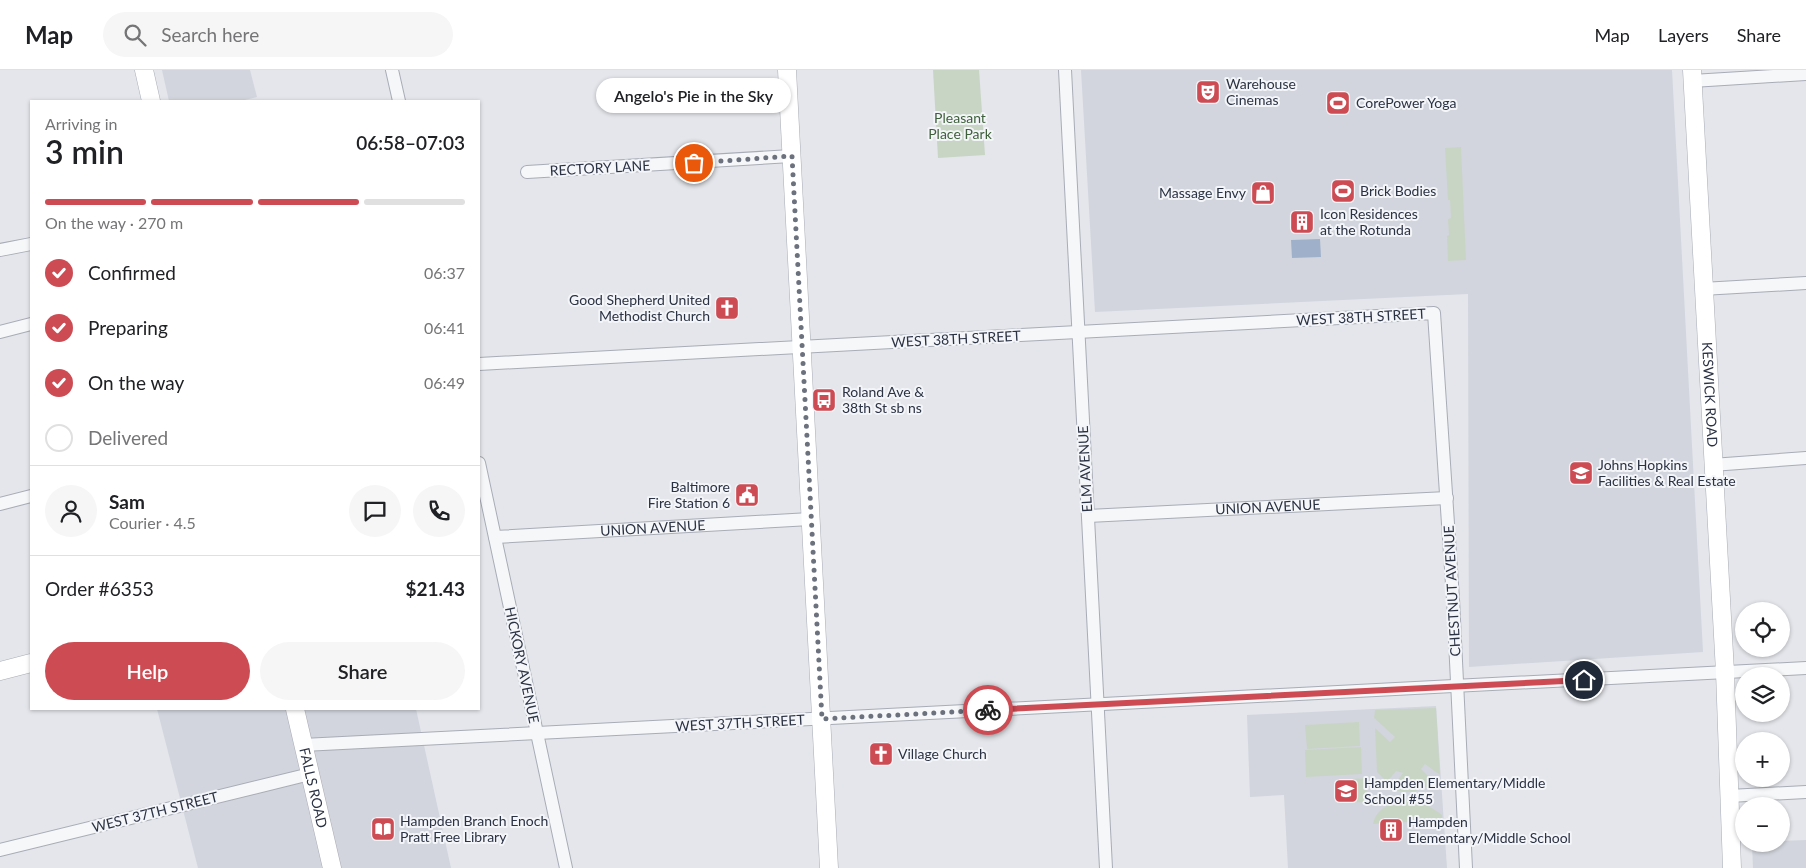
<!DOCTYPE html>
<html lang="en">
<head>
<meta charset="utf-8">
<style>
  body { margin:0; font-family:Lato,sans-serif; background:#f6f6f6; color:#202124; height:100vh; display:flex; flex-direction:column; font-size:19px; white-space:nowrap }
  * { box-sizing:border-box; margin:0 }
  p { font-size:16px; color:#757577 }
  .icon { flex:none; width:28px; height:28px; fill:none; stroke:currentColor; stroke-width:2; stroke-linecap:round; stroke-linejoin:round }
  .map { position:relative; flex:1; overflow:hidden }
  .details { position:absolute; left:30px; top:30px; width:450px; height:610px; display:flex; flex-direction:column; background:#fff; border-radius:0px; box-shadow:0 1px 4px #0004 }
  .details>* { flex:none }
  .buttons { position:absolute; left:1735px; top:532px; display:grid; gap:10px }
  .buttons a { display:grid; place-items:center; width:55px; height:55px; border-radius:50%; background:#fff; box-shadow:0 1px 4px #0004; font-size:25px }
  .pin { position:absolute; display:grid; place-items:center; width:42px; height:42px; color:#fff; margin:-21px; border:2px solid #fff; border-radius:50%; box-shadow:0 1px 5px #0007 }
  .courier { position:absolute; display:grid; place-items:center; width:50px; height:50px; margin:-25px; border:4px solid #cd4c54; border-radius:50%; background:#fff; color:#222; box-shadow:0 1px 6px #0007 }
  .bubble { position:absolute; height:35px; border-radius:18px; background:#fff; box-shadow:0 1px 4px #0004; font-size:16px; font-weight:600; line-height:35px; text-align:center }
  .summary em { font-style:normal; font-weight:600 }
  .summary div { display:flex; flex-direction:column-reverse }
  .summary { display:flex; align-items:center; justify-content:space-between; height:85px; padding:0 15px }
  h1 { font-size:32px; font-weight:600; line-height:38px }
  .bar { display:grid; grid-template-columns:repeat(4,1fr); gap:8px 5px; align-content:center; height:60px; padding:0 15px }
  .bar i { height:6px; border-radius:4px; background:#e0e0e0 }
  .bar .selected { background:#cd4c54 }
  .bar p { grid-column:span 4 }
  .line { display:flex; align-items:center; gap:12px; padding:0 15px; border-top:1px solid #e0e0e0 }
  .line div { flex:1 }
  .round { display:grid; place-items:center; flex:none; width:52px; height:52px; border-radius:26px; background:#f6f6f6 }
  ol { padding:0 15px; list-style:none }
  li { display:flex; align-items:center; gap:15px; height:55px }
  li p { margin-inline-start:auto }
  li .icon { padding:5px; border-radius:50%; background:#cd4c54; color:#fff; stroke-width:4 }
  li:last-child { color:#757577 }
  li i { width:28px; height:28px; border:2px solid #e0e0e0; border-radius:50% }
  .action { display:flex; gap:10px; margin-top:auto; padding:10px 15px }
  .action a { flex:1; height:58px; border-radius:30px; background:#cd4c54; color:#fff; font-size:20px; font-weight:600; line-height:58px; text-align:center }
  .action a+a { background:#f6f6f6; color:#202124 }
  header { display:flex; align-items:center; gap:30px; box-sizing:border-box; height:70px; padding:0 25px; background:#fff; border-bottom:1px solid #e0e0e0 }
  header strong { font-size:24px }
  nav { display:flex; gap:28px; margin-inline-start:auto; font-size:18px }
  .search { width:350px; height:45px; background:#f6f6f6; display:flex; align-items:center; gap:12px; box-sizing:border-box; padding:0 18px; border-radius:28px; color:#757577; font-size:19px }
  .map>svg:first-child { display:block }
</style>
</head>
<body>
<header>
<strong>Map</strong>
<div class="search"><svg class="icon" aria-label="search" viewBox="0 0 24 24"><circle cx="10" cy="10" r="6"/><path d="M15 15l6 6"/></svg>Search here</div>
<nav><a>Map</a><a>Layers</a><a>Share</a></nav>
</header>
<div class="map">
<svg width="1806" height="798" viewBox="0 0 1806 798">
  <rect width="100%" height="100%" fill="#e4e6eb"/>
  <g fill="#d2d5dd">
    <polygon points="162,0 250,0 257,27 241,31 169,31"/>
    <polygon points="1081,0 1672,0 1703,582 1469,597 1468,224 1095,242"/>
    <polygon points="1436,636 1447,798 1288,798 1284,725 1250,727 1247,645"/>
    <polygon points="157,639 416,639 451,798 198,798"/>
    <polygon points="1806,770 1806,798 1753,798 1752,774 1781,774 1781,771"/>
  </g>
  <g fill="#c8d5c5">
    <polygon points="933,0 979,0 985,85 938,88"/>
    <polygon points="1461,77 1466,190 1448,191 1447,166 1449,165 1448,149 1451,148 1450,130 1448,130 1445,78"/>
    <path d="M1436 638 1440 705 1425 694 1421 699 1433 711 1432 714C1418 721 1406 726 1392 718L1403 703 1396 701 1387 712 1377 702 1375 658 1390 672 1395 667 1374 648 1375 640Z"/>
    <polygon points="1359,652 1360,676 1307,679 1305,655"/>
    <polygon points="1361,677 1362,704 1306,707 1305,680"/>
    <polygon points="1366,708 1367,732 1338,733 1337,710"/>
    <path d="M1405 730C1420 731 1430 736 1442 745V750L1373 754C1376 738 1391 733 1405 730Z"/>
  </g>
  <polygon fill="#9fb1ca" points="1320,169 1321,187 1292,188 1291,170"/>
  <g fill="none" stroke-linecap="round" stroke-linejoin="round">
    <defs>
      <g id="street">
        <polyline points="392,0 399,31"/>
        <polyline points="1065,0 1106,798"/>
        <polyline points="1692,11 1806,4"/>
        <polyline points="527,102 791,86"/>
        <polyline points="0,180 31,174"/>
        <polyline points="1702,219 1806,213"/>
        <polyline points="0,262 31,254"/>
        <polyline points="479,294 1434,243 1453,529 1466,798"/>
        <polyline points="479,393 566,798"/>
        <polyline points="1712,395 1806,388"/>
        <polyline points="0,434 31,426"/>
        <path id="s1" d="M1088 446 1447 428"/>
        <path id="s2" d="M495 467 810 449"/>
        <polyline points="303,675 1806,598"/>
        <polyline points="1729,726 1806,722"/>
        <polyline points="0,780 310,704"/>
      </g>
      <g id="secondary">
        <polyline points="144,0 151,31"/>
        <polyline points="787,0 829,798"/>
        <path id="s3" d="M1692 0 1725 602 1732 798"/>
        <polyline points="0,601 31,593"/>
        <path id="s4" d="M295 639 332 798"/>
      </g>
    </defs>
    <use href="#street" stroke="#a9acb6" stroke-width="14"/>
    <use href="#secondary" stroke="#a9acb6" stroke-width="19"/>
    <use href="#street" stroke="#f6f7f9" stroke-width="12"/>
    <use href="#secondary" stroke="#fff" stroke-width="18"/>
  </g>
  <g fill="none" stroke-linecap="round" stroke-linejoin="round">
    <polyline stroke="#6c717e" stroke-width="5" stroke-dasharray="0 9" points="694,93 792,86 822,649 988,640"/>
    <polyline stroke="#cd4c54" stroke-width="6" points="988,640 1584,610"/>
  </g>
  <defs>
    <symbol id="theatre-square" viewBox="-11 -11 22 22"><rect x="-9" y="-9" width="18" height="18" rx="4" fill="#cd4c54" stroke="#f3f5f8"/><path d="M-5-5.5Q0-4 5-5.5V0Q5 5 0 6Q-5 5-5 0ZM-3.3-2.5H-1v1.5H-3.3ZM1-2.5H3.3v1.5H1ZM-2.8 1Q0 5.5 2.8 1Z" fill="#fff"/></symbol>
    <symbol id="stadium-square" viewBox="-11 -11 22 22"><rect x="-9" y="-9" width="18" height="18" rx="4" fill="#cd4c54" stroke="#f3f5f8"/><path d="M0-5a6.5 5 0 1 0 0 10a6.5 5 0 1 0 0-10ZM-3.5-1.8h7v3.6h-7Z" fill="#fff"/></symbol>
    <symbol id="shop-square" viewBox="-11 -11 22 22"><rect x="-9" y="-9" width="18" height="18" rx="4" fill="#cd4c54" stroke="#f3f5f8"/><path d="M-5-2.5h2.3a2.7 3.5 0 0 1 5.4 0H5L5.5 6h-11ZM-1.5-2.5h3a1.5 2.3 0 0 0-3 0Z" fill="#fff"/></symbol>
    <symbol id="building-square" viewBox="-11 -11 22 22"><rect x="-9" y="-9" width="18" height="18" rx="4" fill="#cd4c54" stroke="#f3f5f8"/><path d="M-4-6H4V6H1V3H-1V6H-4ZM-2.5-4.3h1.7v1.8h-1.7ZM.8-4.3h1.7v1.8H.8ZM-2.5-1h1.7V.8h-1.7ZM.8-1h1.7V.8H.8Z" fill="#fff"/></symbol>
    <symbol id="church-square" viewBox="-11 -11 22 22"><rect x="-9" y="-9" width="18" height="18" rx="4" fill="#cd4c54" stroke="#f3f5f8"/><path d="M-1.2-6h2.4v3.5h3.3v2.4h-3.3V6h-2.4V-.1h-3.3v-2.4h3.3Z" fill="#fff"/></symbol>
    <symbol id="bus-square" viewBox="-11 -11 22 22"><rect x="-9" y="-9" width="18" height="18" rx="4" fill="#cd4c54" stroke="#f3f5f8"/><path d="M-5-6H5V4H4V6H2V4H-2V6H-4V4H-5ZM-3.5-4V0h7V-4ZM-3.5 1.2v1.5H-2V1.2ZM2 1.2v1.5H3.5V1.2Z" fill="#fff"/></symbol>
    <symbol id="university-square" viewBox="-11 -11 22 22"><rect x="-9" y="-9" width="18" height="18" rx="4" fill="#cd4c54" stroke="#f3f5f8"/><path d="M0-5L7-2L0 1L-7-2ZM-4 1L0 2.5L4 1V4Q0 6-4 4Z" fill="#fff"/></symbol>
    <symbol id="civic-square" viewBox="-11 -11 22 22"><rect x="-9" y="-9" width="18" height="18" rx="4" fill="#cd4c54" stroke="#f3f5f8"/><path d="M-.6-6.5H3V-4.5H.6V-3L4-1V1h2V6H-6V1h2V-1L-.6-3ZM-1.2 2.5V6h2.4V2.5Z" fill="#fff"/></symbol>
    <symbol id="school-square" viewBox="-11 -11 22 22"><rect x="-9" y="-9" width="18" height="18" rx="4" fill="#cd4c54" stroke="#f3f5f8"/><path d="M0-5L7-2L0 1L-7-2ZM-4 1L0 2.5L4 1V4Q0 6-4 4Z" fill="#fff"/></symbol>
    <symbol id="library-square" viewBox="-11 -11 22 22"><rect x="-9" y="-9" width="18" height="18" rx="4" fill="#cd4c54" stroke="#f3f5f8"/><path d="M-6-4Q-3-5.5-.7-3.5V5Q-3 3-6 4ZM6-4Q3-5.5 .7-3.5V5Q3 3 6 4Z" fill="#fff"/></symbol>
  </defs>
  <g fill-rule="evenodd">
    <use href="#theatre-square" x="1194" y="8" width="28" height="28"/>
    <use href="#stadium-square" x="1324" y="19" width="28" height="28"/>
    <use href="#stadium-square" x="1329" y="107" width="28" height="28"/>
    <use href="#shop-square" x="1249" y="109" width="28" height="28"/>
    <use href="#building-square" x="1288" y="138" width="28" height="28"/>
    <use href="#church-square" x="713" y="224" width="28" height="28"/>
    <use href="#bus-square" x="810" y="316" width="28" height="28"/>
    <use href="#university-square" x="1567" y="389" width="28" height="28"/>
    <use href="#civic-square" x="733" y="411" width="28" height="28"/>
    <use href="#church-square" x="867" y="670" width="28" height="28"/>
    <use href="#school-square" x="1332" y="707" width="28" height="28"/>
    <use href="#library-square" x="369" y="745" width="28" height="28"/>
    <use href="#building-square" x="1377" y="746" width="28" height="28"/>
  </g>
  <g text-anchor="middle" stroke-width="4" stroke-linejoin="round" paint-order="stroke">
    <g font-size="14" fill="#2b3244" stroke="#f3f5f8" text-anchor="start">
      <text x="1226" y="19">Warehouse<tspan x="1226" dy="16">Cinemas</tspan></text>
      <text x="1356" y="38">CorePower Yoga</text>
      <text x="1360" y="126">Brick Bodies</text>
      <text x="1246" y="128" text-anchor="end">Massage Envy</text>
      <text x="1320" y="149">Icon Residences<tspan x="1320" dy="16">at the Rotunda</tspan></text>
      <text x="710" y="235" text-anchor="end">Good Shepherd United<tspan x="710" dy="16">Methodist Church</tspan></text>
      <text x="842" y="327">Roland Ave &amp;<tspan x="842" dy="16">38th St sb ns</tspan></text>
      <text x="1598" y="400">Johns Hopkins<tspan x="1598" dy="16">Facilities &amp; Real Estate</tspan></text>
      <text x="730" y="422" text-anchor="end">Baltimore<tspan x="730" dy="16">Fire Station 6</tspan></text>
      <text x="898" y="689">Village Church</text>
      <text x="1364" y="718">Hampden Elementary/Middle<tspan x="1364" dy="16">School #55</tspan></text>
      <text x="400" y="756">Hampden Branch Enoch<tspan x="400" dy="16">Pratt Free Library</tspan></text>
      <text x="1408" y="757">Hampden<tspan x="1408" dy="16">Elementary/Middle School</tspan></text>
    </g>
    <g font-size="14" fill="#3d5f39" stroke="#f3f5f8">
      <text x="960" y="53">Pleasant<tspan x="960" dy="16">Place Park</tspan></text>
    </g>
    <g font-size="14" fill="#2b3244" stroke="#f3f5f8">
      <text transform="translate(600 98) rotate(-3)" y="5">RECTORY LANE</text>
      <text transform="translate(1361 247) rotate(-3)" y="5">WEST 38TH STREET</text>
      <text transform="translate(956 269) rotate(-3)" y="5">WEST 38TH STREET</text>
      <text dy="5" stroke="none"><textPath href="#s3" startOffset="325">KESWICK ROAD</textPath></text>
      <text transform="translate(1085 399) rotate(-93)" y="5">ELM AVENUE</text>
      <text dy="5" stroke="none"><textPath href="#s1" startOffset="180">UNION AVENUE</textPath></text>
      <text dy="5" stroke="none"><textPath href="#s2" startOffset="158">UNION AVENUE</textPath></text>
      <text transform="translate(1452 521) rotate(-93)" y="5">CHESTNUT AVENUE</text>
      <text transform="translate(522 595) rotate(78)" y="5">HICKORY AVENUE</text>
      <text transform="translate(740 653) rotate(-3)" y="5">WEST 37TH STREET</text>
      <text dy="5" stroke="none"><textPath href="#s4" startOffset="81">FALLS ROAD</textPath></text>
      <text transform="translate(155 742) rotate(-14)" y="5">WEST 37TH STREET</text>
    </g>
  </g>
</svg>
<div class="buttons">
<a><svg class="icon" aria-label="locate" viewBox="0 0 24 24"><circle cx="12" cy="12" r="6"/><path d="M12 2v4M12 18v4M2 12h4M18 12h4"/></svg></a>
<a><svg class="icon" aria-label="layers" viewBox="0 0 24 24"><path d="M12 4l9 5-9 5-9-5zM3 14l9 5 9-5"/></svg></a>
<a>+</a>
<a>−</a>
</div>
<div class="pin" style="left:694px;top:93px;background:#ea580c"><svg class="icon" aria-label="bag" viewBox="0 0 24 24"><path d="M5 8h14l-1 12H6zM9 8a3 3 0 0 1 6 0"/></svg></div>
<div class="pin" style="left:1584px;top:610px;background:#1f2937"><svg class="icon" aria-label="home" viewBox="0 0 24 24"><path d="M3 11l9-7 9 7M6 9v11h12V9"/></svg></div>
<div class="courier" style="left:988px;top:640px"><svg class="icon" aria-label="bike" viewBox="0 0 24 24"><circle cx="6" cy="16" r="4"/><circle cx="18" cy="16" r="4"/><path d="M6 16l4-8h5l3 8M10 8l3 8H6M13 5h3"/></svg></div>
<div class="bubble" style="left:596px;top:8px;width:195px">Angelo's Pie in the Sky</div>
<section class="details">
<div class="summary"><div><h1>3 min</h1><p>Arriving in</p></div><em>06:58–07:03</em></div>
<div class="bar"><i class="selected"></i><i class="selected"></i><i class="selected"></i><i></i><p>On the way · 270 m</p></div>
<ol>
<li><svg class="icon" aria-label="check" viewBox="0 0 24 24"><path d="M5 12l5 5 9-10"/></svg>Confirmed<p>06:37</p></li>
<li><svg class="icon" aria-label="check" viewBox="0 0 24 24"><path d="M5 12l5 5 9-10"/></svg>Preparing<p>06:41</p></li>
<li><svg class="icon" aria-label="check" viewBox="0 0 24 24"><path d="M5 12l5 5 9-10"/></svg>On the way<p>06:49</p></li>
<li><i></i>Delivered</li>
</ol>
<div class="line" style="height:90px"><a class="round"><svg class="icon" aria-label="person" viewBox="0 0 24 24"><circle cx="12" cy="8" r="4"/><path d="M4 21q1-7 8-7t8 7"/></svg></a><div><b>Sam</b><p>Courier · 4.5</p></div><a class="round"><svg class="icon" aria-label="chat" viewBox="0 0 24 24"><path d="M4 5h16v11H9l-5 4z"/></svg></a><a class="round"><svg class="icon" aria-label="phone" viewBox="0 0 24 24"><path d="M5 4h4l2 5-3 2q2 4 5 5l2-3 5 2v4C11 20 4 13 5 4z"/></svg></a></div>
<div class="line" style="height:65px"><div>Order #6353</div><b>$21.43</b></div>
<div class="action"><a>Help</a><a>Share</a></div>
</section>
</div>
</body>
</html>
